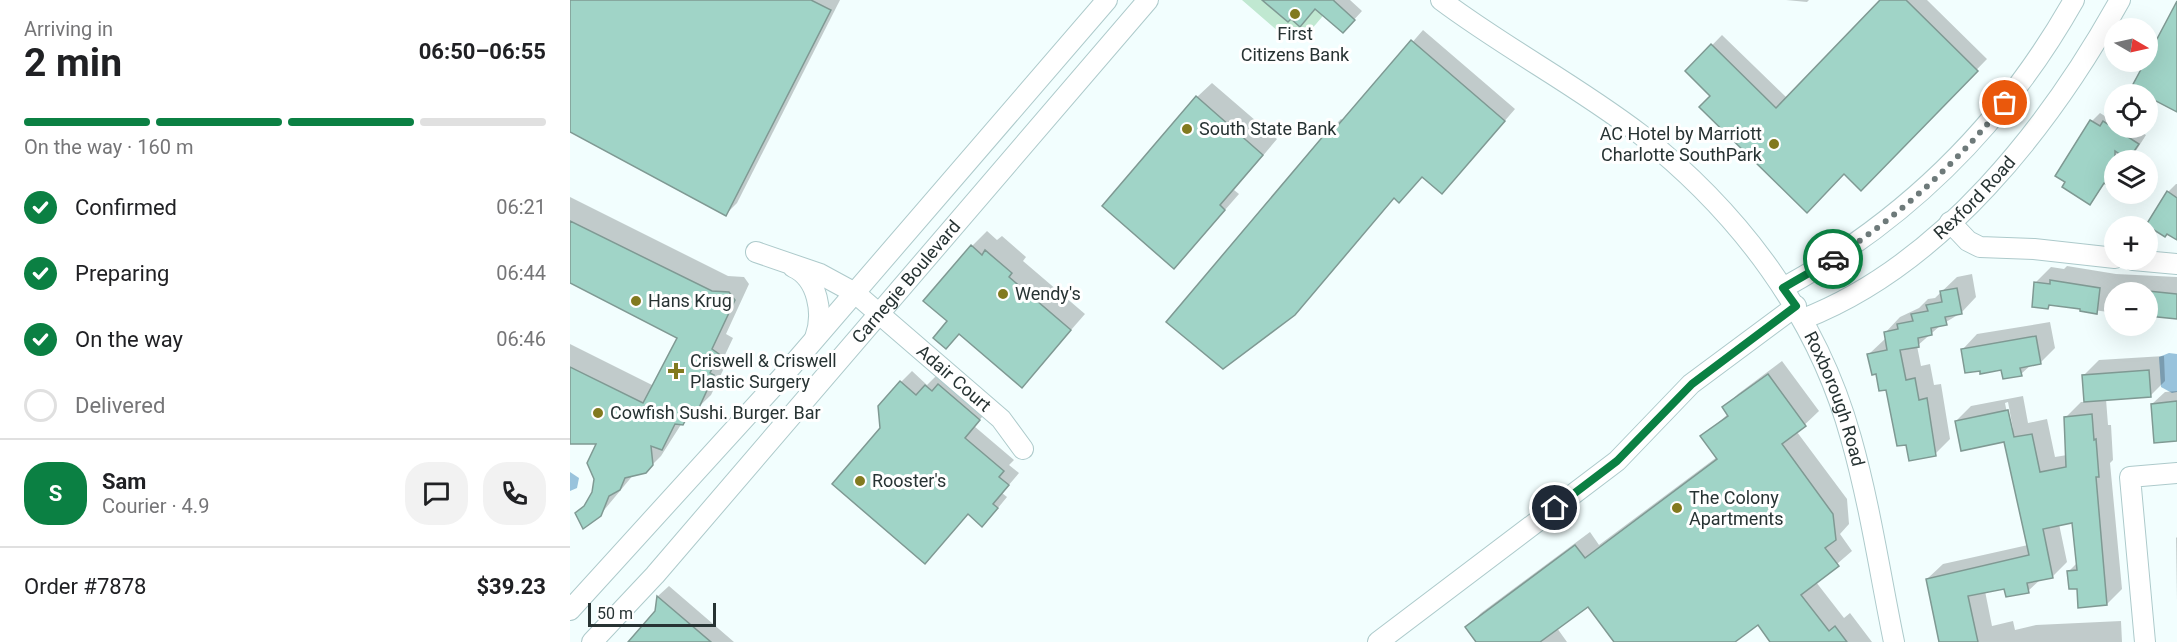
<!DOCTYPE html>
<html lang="en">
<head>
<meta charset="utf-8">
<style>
  body { margin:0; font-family:Roboto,sans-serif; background:#f2f2f2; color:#202124; height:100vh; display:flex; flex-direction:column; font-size:22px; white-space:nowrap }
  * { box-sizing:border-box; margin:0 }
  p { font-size:20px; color:#757577 }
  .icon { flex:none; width:33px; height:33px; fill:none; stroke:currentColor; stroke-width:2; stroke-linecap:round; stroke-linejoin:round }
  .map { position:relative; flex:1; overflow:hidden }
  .details { display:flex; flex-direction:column; background:#fff; width:570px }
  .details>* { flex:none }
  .needle { width:39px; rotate:99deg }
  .controls { position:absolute; left:1534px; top:18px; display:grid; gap:12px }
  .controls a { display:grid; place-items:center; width:54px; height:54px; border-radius:50%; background:#fff; box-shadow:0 6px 24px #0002; font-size:30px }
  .scale { position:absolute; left:18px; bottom:15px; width:128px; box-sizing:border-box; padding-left:6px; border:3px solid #273333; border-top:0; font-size:16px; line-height:21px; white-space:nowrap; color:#273333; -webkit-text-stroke:4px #fff; paint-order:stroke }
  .pin { position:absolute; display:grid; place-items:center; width:51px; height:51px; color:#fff; margin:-26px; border:3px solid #fff; border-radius:50%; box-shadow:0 2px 6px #0007 }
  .courier { position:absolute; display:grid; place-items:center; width:60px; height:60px; margin:-30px; border:4px solid #0b8043; border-radius:50%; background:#fff; color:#222; box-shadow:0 2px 8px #0007 }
  .head em { font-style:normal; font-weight:700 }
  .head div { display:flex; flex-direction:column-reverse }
  .head { display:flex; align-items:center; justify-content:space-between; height:102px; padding:0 24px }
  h1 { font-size:39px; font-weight:700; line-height:45px }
  .bar { display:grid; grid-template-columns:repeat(4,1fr); gap:9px 6px; align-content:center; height:72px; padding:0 24px }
  .bar i { height:8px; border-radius:4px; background:#e0e0e0 }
  .bar .current { background:#0b8043 }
  .bar p { grid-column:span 4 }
  .line { display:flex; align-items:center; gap:15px; padding:0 24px; border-top:2px solid #e0e0e0 }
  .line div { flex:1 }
  .round { display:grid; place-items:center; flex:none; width:63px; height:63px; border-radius:24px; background:#f2f2f2 }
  ol { padding:0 24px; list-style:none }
  li { display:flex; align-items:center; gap:18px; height:66px }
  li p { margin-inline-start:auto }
  li .icon { padding:6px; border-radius:50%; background:#0b8043; color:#fff; stroke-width:4 }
  li:last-child { color:#757577 }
  li i { width:33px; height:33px; border:3px solid #e0e0e0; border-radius:50% }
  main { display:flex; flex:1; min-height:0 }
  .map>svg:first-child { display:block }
</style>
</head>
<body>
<main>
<section class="details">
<div class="head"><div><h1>2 min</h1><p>Arriving in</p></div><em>06:50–06:55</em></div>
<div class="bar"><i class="current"></i><i class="current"></i><i class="current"></i><i></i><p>On the way · 160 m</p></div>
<ol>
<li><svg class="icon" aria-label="check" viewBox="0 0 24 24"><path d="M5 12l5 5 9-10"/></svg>Confirmed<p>06:21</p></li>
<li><svg class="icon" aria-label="check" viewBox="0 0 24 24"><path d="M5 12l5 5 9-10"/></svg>Preparing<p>06:44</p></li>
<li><svg class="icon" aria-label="check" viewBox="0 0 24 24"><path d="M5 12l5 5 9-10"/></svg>On the way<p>06:46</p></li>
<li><i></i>Delivered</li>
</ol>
<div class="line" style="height:108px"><b class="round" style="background:#0b8043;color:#fff">S</b><div><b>Sam</b><p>Courier · 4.9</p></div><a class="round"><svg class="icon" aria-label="chat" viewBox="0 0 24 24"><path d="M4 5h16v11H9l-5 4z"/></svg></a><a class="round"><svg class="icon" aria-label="phone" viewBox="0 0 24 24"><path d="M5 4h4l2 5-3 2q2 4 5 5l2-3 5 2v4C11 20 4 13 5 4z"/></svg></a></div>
<div class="line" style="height:78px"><div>Order #7878</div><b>$39.23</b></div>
</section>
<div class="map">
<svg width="1607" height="642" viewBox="0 0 1607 642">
  <rect width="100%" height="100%" fill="#f2fefe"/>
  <path fill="#c0e8d1" d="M672 0H765C753 14 736 45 716 38Z"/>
  <g fill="#99c3dc">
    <polygon points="1599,353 1607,354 1607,392 1602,393 1591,387 1589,357"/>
    <polygon points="0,472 9,478 7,488 0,491"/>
  </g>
  <g fill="#0003" fill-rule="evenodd">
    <polygon points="0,0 270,0 167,203 156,214 0,130"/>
    <polygon points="694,0 780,0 792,11 781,23 746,7"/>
    <polygon points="1216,0 1239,0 1237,2"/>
    <polygon points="1312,0 1357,0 1417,59 1291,189 1274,172 1142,96 1117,71 1152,35 1217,98"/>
    <polygon points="853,30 945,109 882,182 852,176 824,197 724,314 761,129 771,119 774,121"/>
    <polygon points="642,83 707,139 664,190 669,194 618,252 627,97"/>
    <polygon points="1530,113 1538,118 1543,114 1545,115 1545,128 1564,128 1576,135 1560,160 1545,160 1545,182 1536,182 1520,203 1487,175 1522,121"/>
    <polygon points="1606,184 1607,184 1607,237 1598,192"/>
    <polygon points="0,197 158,276 174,277 179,284 156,334 163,338 154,357 158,360 141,395 112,423 91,456 75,472 64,474 30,515 17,503 23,492 28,443 0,442 0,344 84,386 109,337 0,282"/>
    <polygon points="417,231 427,240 432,236 456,257 453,261 515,314 452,386 379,321 402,246"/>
    <polygon points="1497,266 1546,274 1607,277 1607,317 1578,314 1578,292 1545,292 1545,313 1481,304 1478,307 1466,282 1481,267 1494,269"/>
    <polygon points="1402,274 1406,297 1391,313 1371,325 1347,346 1351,366 1360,364 1364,385 1371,384 1380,439 1365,454 1337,443 1317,388 1299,354 1316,338 1315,333 1330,317 1349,308 1358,299 1365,298 1387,277"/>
    <polygon points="1480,322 1485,348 1470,363 1461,365 1451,374 1432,369 1392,350 1407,334"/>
    <path d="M1594 356 1595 381 1580 396 1536 399 1538 425H1541L1543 460 1540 463 1552 589 1537 604 1508 587 1499 571 1508 562 1503 521 1489 524 1497 562 1482 577 1471 579 1458 591 1435 587 1415 591 1422 626 1443 621 1445 630 1466 625 1551 621 1552 642H1370L1357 579 1373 564 1458 545 1435 440 1386 421 1401 406 1453 396 1458 423 1477 419 1485 457 1497 455 1496 417 1511 402H1515L1513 376 1529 360ZM1438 402 1443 429H1440L1435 403Z"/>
    <polygon points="1212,361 1249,411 1227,432 1277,499 1279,524 1270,534 1282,551 1246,582 1274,618 1280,613 1302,642 1202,642 1188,623 1163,642 1046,642 1019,605 987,628 997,642 908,642 897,627 911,613 1020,532 1029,545 1147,457 1132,437 1158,414 1154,408 1168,394"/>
    <polygon points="342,371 357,385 367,375 420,408 404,426 444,460 439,465 449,473 432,493 437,497 423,514 311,429 331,382"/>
    <polygon points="1607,391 1607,439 1582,404 1595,392"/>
    <polygon points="1607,537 1607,601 1606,538"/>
    <polygon points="99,586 164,642 60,642 87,612 88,596"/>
  </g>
  <g fill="#a0d4c7" stroke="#7f9993" stroke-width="1.5">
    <polygon points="0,0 241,0 261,10 156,216 0,132"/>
    <polygon points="692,0 763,0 785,20 773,33 745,9 730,27 721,19 718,22"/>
    <polygon points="1310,0 1336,0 1408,71 1291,191 1274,174 1237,213 1129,107 1140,96 1115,71 1141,44 1206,108"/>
    <polygon points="1607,1 1607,112 1561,88 1575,62 1578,62 1578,56"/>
    <polygon points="841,40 935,121 872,194 852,177 829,203 824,198 725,315 653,369 596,322 760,128 763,131"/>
    <polygon points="626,96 693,155 650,205 655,210 604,269 532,206"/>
    <polygon points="1520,120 1530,126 1533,121 1569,144 1558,160 1545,151 1545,190 1534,183 1520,205 1492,187 1495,182 1485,176"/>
    <polygon points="1597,191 1607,198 1607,240 1597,234 1595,237 1576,225"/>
    <polygon points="0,221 142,291 159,292 165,300 142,349 149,354 140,373 144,375 127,412 121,410 113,425 105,424 92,450 81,446 83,465 76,473 55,478 50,490 39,496 31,516 13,529 5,513 14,506 22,492 24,479 17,463 26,444 0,444 0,367 73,403 107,338 0,283"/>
    <polygon points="401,245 412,255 415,250 442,273 439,277 501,330 452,388 389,334 376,349 363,338 377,321 353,301"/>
    <polygon points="1480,280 1530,288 1527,314 1510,311 1510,309 1479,305 1478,309 1462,307 1464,282 1480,284"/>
    <polygon points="1387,288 1392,314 1375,317 1377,325 1361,328 1362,335 1348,338 1349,347 1330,350 1336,380 1345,378 1349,400 1357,398 1366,456 1339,461 1336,445 1327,446 1316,390 1309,391 1306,374 1302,375 1297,354 1317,350 1314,332 1328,329 1327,324 1343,321 1341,314 1358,311 1356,305 1372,302 1370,291"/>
    <polygon points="1578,291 1607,294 1607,319 1578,316"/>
    <polygon points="1466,336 1471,364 1450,368 1452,376 1433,379 1431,370 1410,374 1410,371 1395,373 1391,349"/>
    <polygon points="1579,370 1581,397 1514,402 1512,375"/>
    <polygon points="1198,374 1236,426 1212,444 1263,514 1266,540 1255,548 1269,566 1231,595 1259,631 1265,626 1277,642 1200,642 1188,625 1165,642 1044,642 1018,607 970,642 906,642 895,627 1005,545 1015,558 1147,459 1130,436 1158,416 1152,407"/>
    <polygon points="330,381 346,395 355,385 362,391 368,384 410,420 395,438 434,471 429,477 439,485 423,504 428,508 412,527 398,514 355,564 262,484 310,428 308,406"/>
    <polygon points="1607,401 1607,441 1584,443 1581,404"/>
    <polygon points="1438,410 1444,437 1462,434 1470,472 1496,467 1494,417 1522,414 1524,440 1526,439 1529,477 1526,477 1537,605 1508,608 1507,589 1499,589 1497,571 1507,570 1502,523 1473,529 1483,578 1457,583 1459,593 1436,597 1434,589 1398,596 1408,642 1369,642 1356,579 1459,555 1434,442 1391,451 1385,421"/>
    <polygon points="87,596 141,642 58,642 85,611"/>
  </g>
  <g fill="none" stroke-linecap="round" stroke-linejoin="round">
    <defs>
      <g id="minor">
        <path id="s1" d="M871 0C935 48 1006 85 1070 134 1169 212 1247 315 1281 438 1300 505 1310 574 1324 642"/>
        <polyline points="1380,222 1398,241 1410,247 1464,249 1545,258"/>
        <path id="s2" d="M186 252 250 274 285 293 431 419 453 449"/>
        <polyline points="1563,260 1607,264"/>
        <path d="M223 267C248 278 254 314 245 338"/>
        <path d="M1213 288C1337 220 1434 124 1504 0"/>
        <path id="s3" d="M1233 319C1372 265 1480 126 1550 0"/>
        <polyline points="0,610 213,376 537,0"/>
        <path id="s4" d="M22 642 85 575 578 0"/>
        <polyline points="808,642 1047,461 1121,384 1226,306"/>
        <polyline points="1575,642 1560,477 1607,473"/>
      </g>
    </defs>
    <use href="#minor" stroke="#adcacb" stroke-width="22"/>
    <use href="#minor" stroke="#fff" stroke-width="20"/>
  </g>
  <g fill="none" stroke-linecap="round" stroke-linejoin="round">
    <path stroke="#6e7a7a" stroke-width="6" stroke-dasharray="0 10.8" d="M1263 259C1329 216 1386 164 1435 103"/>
    <polyline stroke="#0b8043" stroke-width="8" points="985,508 1047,461 1122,384 1226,306 1213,288 1263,259"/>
  </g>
  <g fill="#827a1f" stroke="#fff" stroke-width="2">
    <circle cx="725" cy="14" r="6"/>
    <circle cx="617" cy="129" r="6"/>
    <circle cx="1204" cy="144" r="6"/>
    <circle cx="433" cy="294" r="6"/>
    <circle cx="66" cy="301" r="6"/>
    <path d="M103 362h6v6h6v6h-6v6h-6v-6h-6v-6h6z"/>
    <circle cx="28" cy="413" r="6"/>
    <circle cx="290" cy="481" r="6"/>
    <circle cx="1107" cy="508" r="6"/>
  </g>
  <g text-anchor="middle" stroke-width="6" stroke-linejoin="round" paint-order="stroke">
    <g font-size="18" fill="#273333" stroke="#fff" text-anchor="start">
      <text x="725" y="40" text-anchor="middle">First<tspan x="725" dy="21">Citizens Bank</tspan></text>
      <text x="629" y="135">South State Bank</text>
      <text x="1192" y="140" text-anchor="end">AC Hotel by Marriott<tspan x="1192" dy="21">Charlotte SouthPark</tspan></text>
      <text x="445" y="300">Wendy's</text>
      <text x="78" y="307">Hans Krug</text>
      <text x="120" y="367">Criswell &amp; Criswell<tspan x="120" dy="21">Plastic Surgery</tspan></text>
      <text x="40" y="419">Cowfish Sushi. Burger. Bar</text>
      <text x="302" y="487">Rooster's</text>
      <text x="1119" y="504">The Colony<tspan x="1119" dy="21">Apartments</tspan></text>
    </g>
    <g font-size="18" fill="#273333" stroke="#fff">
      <text dy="6" stroke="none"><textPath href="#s3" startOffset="212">Rexford Road</textPath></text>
      <text dy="6" stroke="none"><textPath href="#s4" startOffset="478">Carnegie Boulevard</textPath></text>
      <text dy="6" stroke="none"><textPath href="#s2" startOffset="238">Adair Court</textPath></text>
      <text dy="6" stroke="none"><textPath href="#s1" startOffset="574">Roxborough Road</textPath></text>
    </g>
  </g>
</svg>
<div class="controls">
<a><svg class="needle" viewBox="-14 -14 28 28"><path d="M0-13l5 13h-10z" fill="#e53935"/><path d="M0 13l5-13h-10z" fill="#757577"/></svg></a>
<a><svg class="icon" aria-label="locate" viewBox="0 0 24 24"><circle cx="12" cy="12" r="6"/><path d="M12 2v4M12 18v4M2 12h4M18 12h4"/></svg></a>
<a><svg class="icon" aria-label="layers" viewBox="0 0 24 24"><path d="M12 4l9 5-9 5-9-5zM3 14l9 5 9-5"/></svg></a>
<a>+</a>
<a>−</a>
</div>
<div class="scale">50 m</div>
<div class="pin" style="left:1435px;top:103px;background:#ea580c"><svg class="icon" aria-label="bag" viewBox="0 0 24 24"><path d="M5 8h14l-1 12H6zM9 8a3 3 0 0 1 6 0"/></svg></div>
<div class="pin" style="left:985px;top:508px;background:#1f2937"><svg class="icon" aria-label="home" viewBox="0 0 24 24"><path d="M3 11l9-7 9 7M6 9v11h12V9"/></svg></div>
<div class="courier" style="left:1263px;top:259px"><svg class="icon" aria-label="car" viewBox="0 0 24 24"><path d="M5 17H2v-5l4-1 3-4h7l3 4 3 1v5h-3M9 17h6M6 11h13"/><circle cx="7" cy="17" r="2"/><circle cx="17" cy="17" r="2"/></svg></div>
</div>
</main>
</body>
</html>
